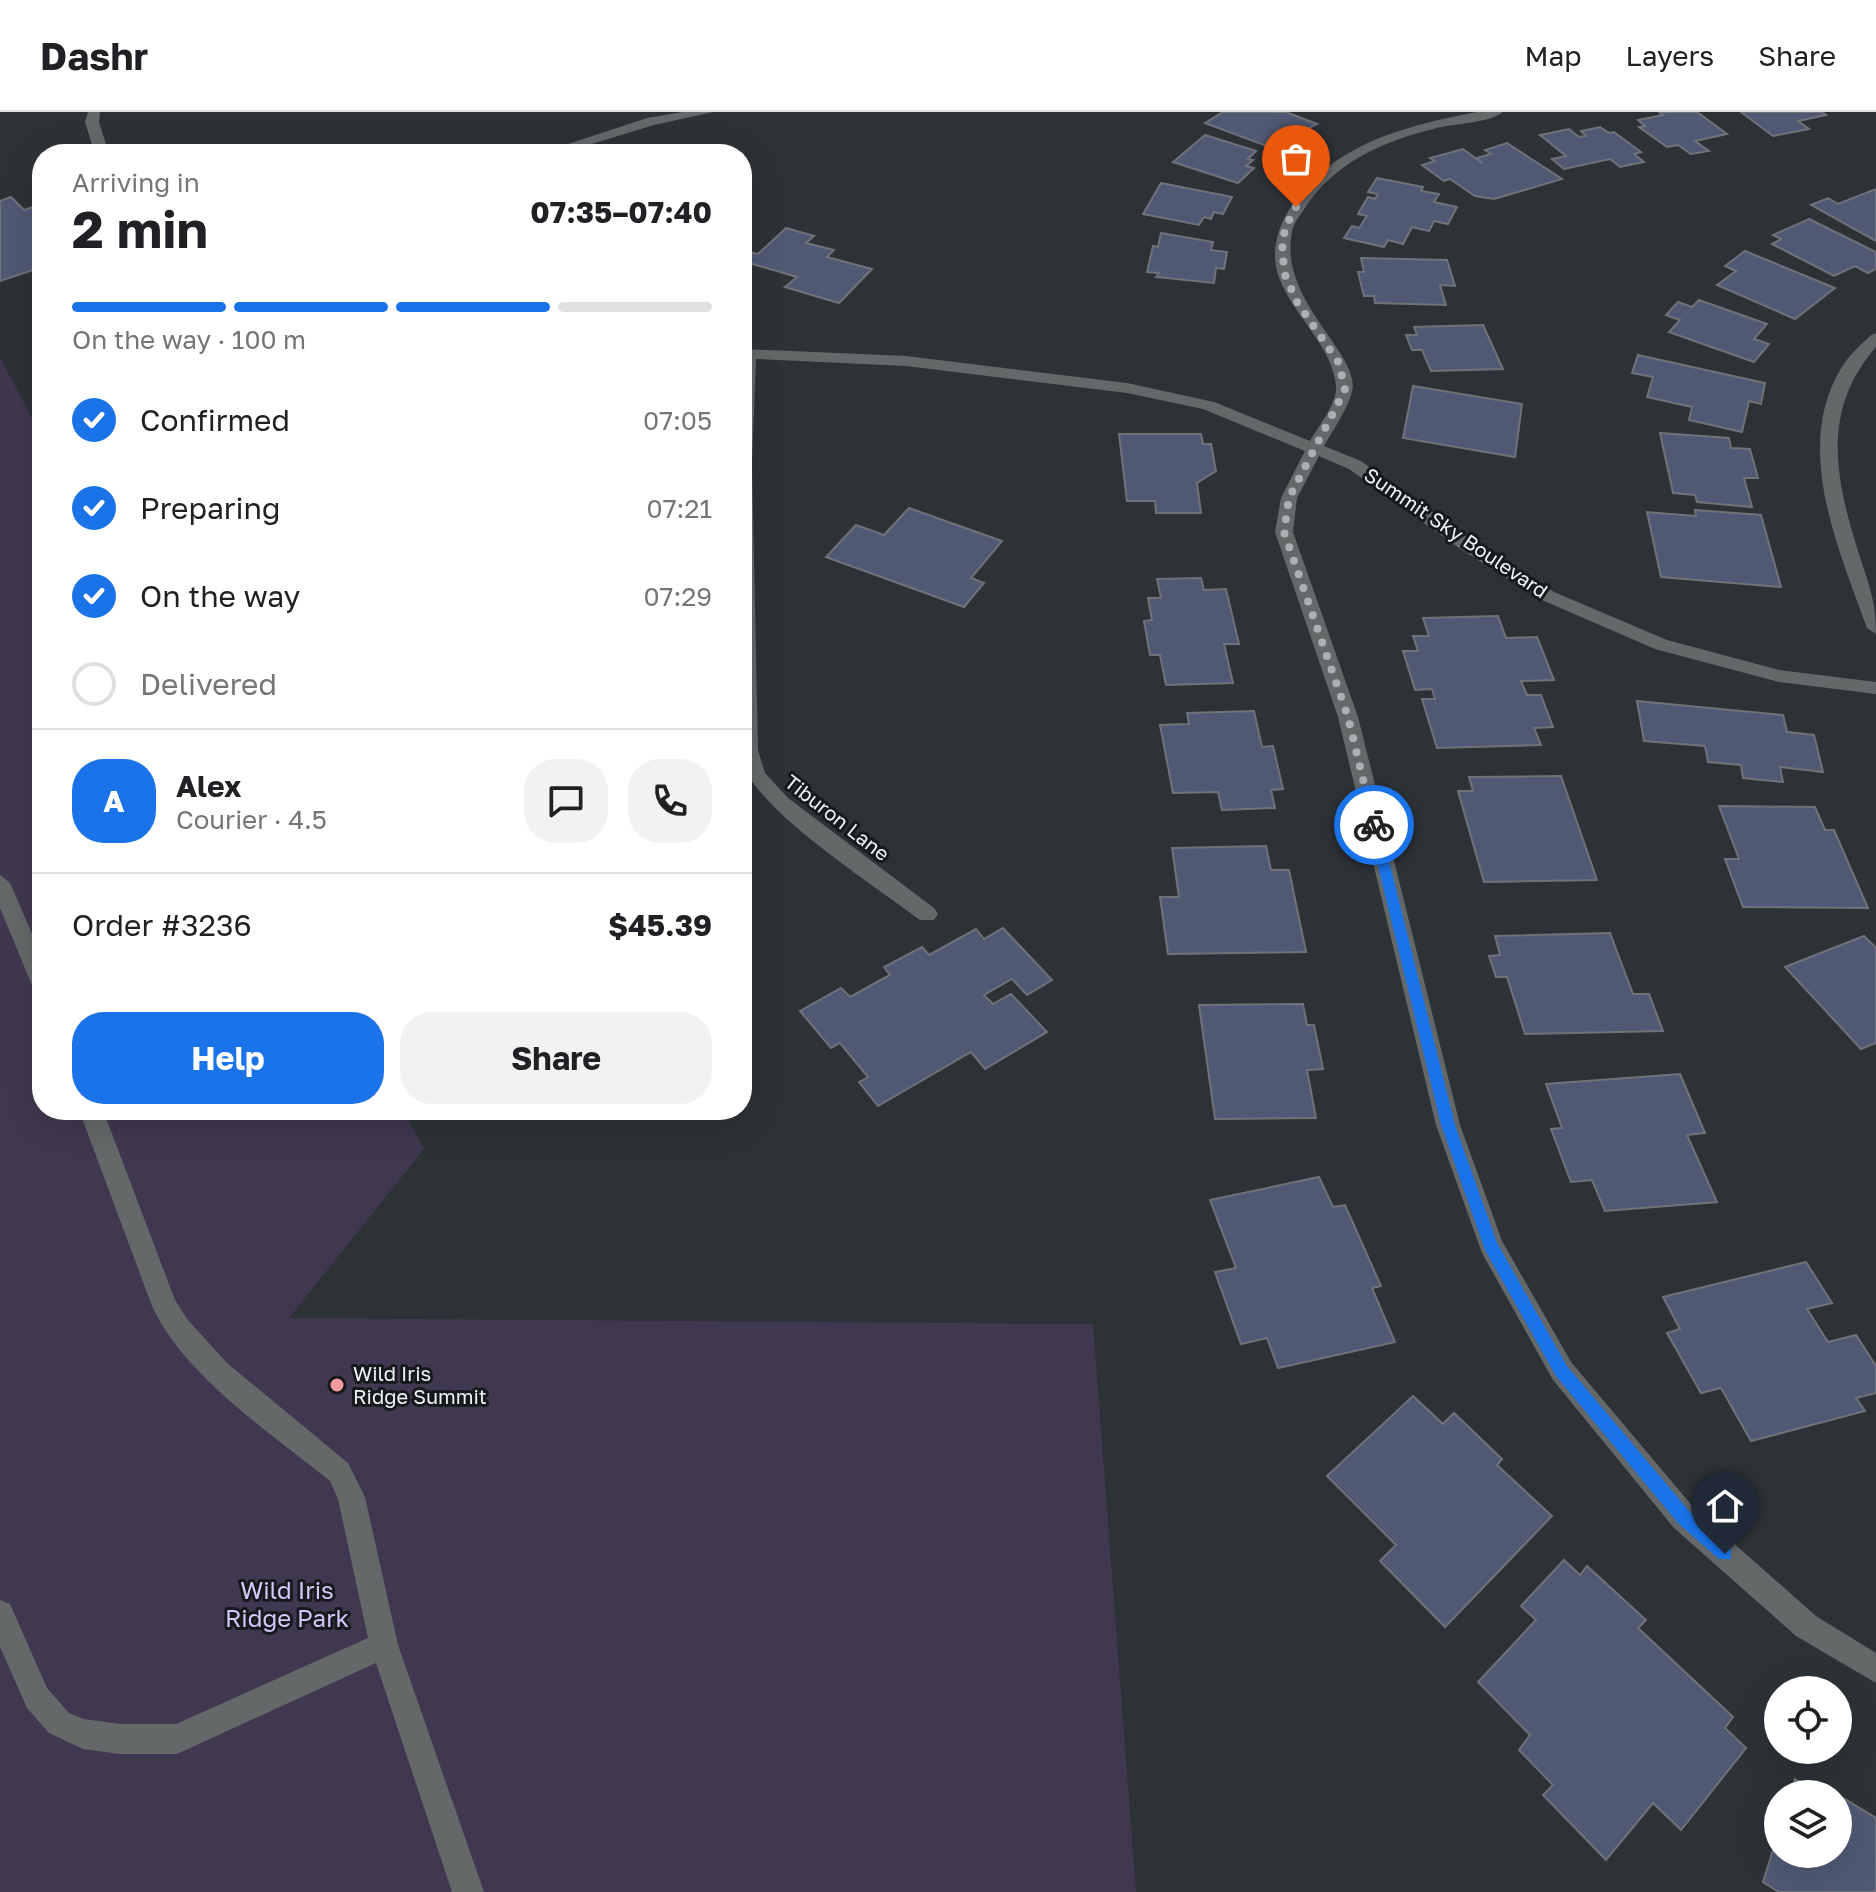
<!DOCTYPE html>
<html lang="en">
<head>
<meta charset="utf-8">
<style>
  body { margin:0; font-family:"Golos Text",sans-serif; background:#f2f2f2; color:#202124; height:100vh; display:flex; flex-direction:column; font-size:30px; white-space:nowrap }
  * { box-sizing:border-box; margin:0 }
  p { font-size:26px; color:#757577 }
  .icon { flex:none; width:44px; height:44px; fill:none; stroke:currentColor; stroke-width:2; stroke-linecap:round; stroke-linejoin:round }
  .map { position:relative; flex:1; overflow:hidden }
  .drawer { position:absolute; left:32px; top:32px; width:720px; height:976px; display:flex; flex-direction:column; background:#fff; border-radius:32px; box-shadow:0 8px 32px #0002 }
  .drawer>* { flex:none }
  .fabs { position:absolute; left:1764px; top:1564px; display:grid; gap:16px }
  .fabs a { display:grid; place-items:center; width:88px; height:88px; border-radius:50%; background:#fff; box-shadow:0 8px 32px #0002; font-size:40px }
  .pin { position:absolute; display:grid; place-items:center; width:68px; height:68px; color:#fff; margin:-82px -34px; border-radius:50% 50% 50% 0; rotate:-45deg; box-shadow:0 0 8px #0007 }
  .pin .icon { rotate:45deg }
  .courier { position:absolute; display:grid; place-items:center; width:80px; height:80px; margin:-40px; border:6px solid #1a73e8; border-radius:50%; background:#fff; color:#222; box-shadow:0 2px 10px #0007 }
  .overview em { font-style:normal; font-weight:700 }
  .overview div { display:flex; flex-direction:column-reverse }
  .overview { display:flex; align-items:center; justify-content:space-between; height:136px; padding:0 40px }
  h1 { font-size:52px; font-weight:700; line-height:60px }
  .bar { display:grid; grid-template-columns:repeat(4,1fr); gap:12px 8px; align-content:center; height:96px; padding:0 40px }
  .bar i { height:10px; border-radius:6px; background:#e0e0e0 }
  .bar .active { background:#1a73e8 }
  .bar p { grid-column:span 4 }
  .line { display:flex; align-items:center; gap:20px; padding:0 40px; border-top:2px solid #e0e0e0 }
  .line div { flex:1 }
  .round { display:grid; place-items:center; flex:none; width:84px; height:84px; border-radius:32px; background:#f2f2f2 }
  ol { padding:0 40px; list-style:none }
  li { display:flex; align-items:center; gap:24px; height:88px }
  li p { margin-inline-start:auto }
  li .icon { padding:8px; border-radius:50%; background:#1a73e8; color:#fff; stroke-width:4 }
  li:last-child { color:#757577 }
  li i { width:44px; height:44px; border:4px solid #e0e0e0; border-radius:50% }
  .primary-button { display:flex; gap:16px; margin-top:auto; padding:16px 40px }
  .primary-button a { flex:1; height:92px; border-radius:32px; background:#1a73e8; color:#fff; font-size:32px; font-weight:700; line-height:92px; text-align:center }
  .primary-button a+a { background:#f2f2f2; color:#202124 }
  header { display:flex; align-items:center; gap:48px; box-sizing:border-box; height:112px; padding:0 40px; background:#fff; border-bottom:2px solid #e0e0e0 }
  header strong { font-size:38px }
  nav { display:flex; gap:44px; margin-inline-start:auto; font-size:28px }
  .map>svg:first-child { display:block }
</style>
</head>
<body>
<header>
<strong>Dashr</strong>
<nav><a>Map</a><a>Layers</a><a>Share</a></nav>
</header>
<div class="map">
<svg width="1876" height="1780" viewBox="0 0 1876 1780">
  <rect width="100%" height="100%" fill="#2d3237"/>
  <polygon fill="#3f3850" points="0,246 42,324 42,998 403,998 424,1037 289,1206 1093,1212 1136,1780 0,1780"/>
  <g fill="#505974" stroke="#70727a" stroke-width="2">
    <polygon points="1223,0 1286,0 1317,12 1272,36 1205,11"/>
    <polygon points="1659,0 1697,0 1727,22 1695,29 1709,39 1691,42 1678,33 1667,35 1639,15 1645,14 1638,8 1663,3"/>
    <polygon points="1741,0 1822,0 1826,3 1798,9 1809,17 1773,24"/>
    <polygon points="1600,15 1609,21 1614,20 1641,40 1634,42 1644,50 1620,55 1610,47 1564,57 1552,47 1566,44 1540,23 1569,17 1579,25 1586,24 1581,19"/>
    <polygon points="1205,23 1256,39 1248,47 1253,48 1246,54 1254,56 1238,71 1173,50"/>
    <polygon points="1507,31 1562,67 1494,87 1475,84 1450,67 1444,69 1422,53 1435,49 1430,46 1463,37 1482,51 1477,46 1491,42 1485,38"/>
    <polygon points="1377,66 1423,75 1421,79 1439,82 1434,90 1457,95 1448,112 1434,109 1429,119 1412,115 1403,132 1388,128 1384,135 1344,126 1352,114 1359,116 1367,104 1358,102 1368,85 1375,87 1378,82 1368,80"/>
    <polygon points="1161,71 1232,85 1223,102 1214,100 1211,107 1204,105 1199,113 1143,102"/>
    <polygon points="1876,77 1876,129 1811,93 1828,86 1838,92"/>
    <polygon points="11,85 24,98 42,92 42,155 0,169 0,89"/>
    <polygon points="1809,107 1876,140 1876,157 1868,161 1855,154 1834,164 1772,132 1781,127 1773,123"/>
    <polygon points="786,116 814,124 806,131 834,138 827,145 872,157 839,191 785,175 797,165 742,149 750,140 758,142"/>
    <polygon points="1161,121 1213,130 1211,138 1227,140 1224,157 1216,156 1214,171 1156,165 1159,161 1147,160 1153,134 1158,135"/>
    <polygon points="1745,139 1835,176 1795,207 1717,173 1736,159 1725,154"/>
    <polygon points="1361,146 1447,148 1455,174 1440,173 1446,193 1375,191 1374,184 1364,184 1358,160 1364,160"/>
    <polygon points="1699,188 1767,212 1754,227 1769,232 1754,250 1669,220 1680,208 1666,203 1678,190 1692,195"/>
    <polygon points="1483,213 1503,257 1431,259 1422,238 1412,238 1406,223 1417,223 1414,215"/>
    <polygon points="1638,243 1765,271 1761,292 1749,289 1742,320 1689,308 1692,295 1647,285 1653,265 1632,261"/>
    <polygon points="1413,274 1522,292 1515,345 1403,326"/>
    <polygon points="1660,321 1729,326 1731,336 1750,337 1758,366 1744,366 1752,395 1697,390 1695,383 1673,381"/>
    <polygon points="1119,322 1201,322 1203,332 1211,332 1216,359 1197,371 1201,401 1156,401 1155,389 1127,389"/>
    <polygon points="909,396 1002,429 971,466 984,471 964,495 826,445 856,413 884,423"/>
    <polygon points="1695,398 1761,403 1781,475 1661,465 1647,400 1696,404"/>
    <polygon points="1201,466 1204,478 1226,477 1239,532 1224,532 1233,571 1166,573 1160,543 1150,543 1144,509 1152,508 1148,486 1161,486 1157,467"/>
    <polygon points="1498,504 1506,526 1537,525 1554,568 1521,569 1527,583 1541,583 1553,615 1534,616 1541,633 1437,636 1422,587 1435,587 1432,577 1415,578 1403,539 1418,539 1413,524 1429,524 1423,506"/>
    <polygon points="1637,589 1783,603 1787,620 1814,623 1823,660 1780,655 1783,670 1743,666 1741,653 1708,650 1705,634 1644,629"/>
    <polygon points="1254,599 1262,635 1273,634 1283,677 1271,678 1275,696 1222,698 1218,680 1173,681 1160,613 1189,612 1187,601"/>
    <polygon points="1561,664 1597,768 1484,770 1458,679 1473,679 1469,665"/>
    <polygon points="1719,694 1815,695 1825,718 1834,718 1868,796 1743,795 1725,747 1739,747"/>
    <polygon points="1266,734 1271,758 1289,758 1306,840 1168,842 1160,785 1179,785 1172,736"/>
    <polygon points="1003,816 1052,868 1027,883 1012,867 984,883 993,892 1011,882 1047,920 985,957 971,940 878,994 859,970 868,965 840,931 831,936 800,899 841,876 850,885 890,863 884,855 922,835 929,843 976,817 984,827"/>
    <polygon points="1610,821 1633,882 1649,882 1663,919 1525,922 1507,865 1496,865 1489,844 1500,843 1495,824"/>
    <polygon points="1864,824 1876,836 1876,931 1861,937 1785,855"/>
    <polygon points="1303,892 1307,913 1314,913 1323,957 1307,958 1316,1006 1215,1007 1199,893"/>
    <polygon points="1680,962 1705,1021 1687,1023 1717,1090 1605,1099 1592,1068 1571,1070 1551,1017 1562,1016 1546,972"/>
    <polygon points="1319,1065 1333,1095 1345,1093 1381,1174 1372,1176 1395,1230 1278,1256 1267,1226 1241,1232 1215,1160 1236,1156 1210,1088"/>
    <polygon points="1806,1150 1832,1191 1807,1197 1828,1230 1856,1223 1876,1254 1876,1281 1856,1286 1865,1299 1751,1329 1721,1276 1701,1281 1667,1221 1680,1217 1663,1185"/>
    <polygon points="1413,1284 1443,1312 1454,1301 1502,1347 1497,1353 1552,1404 1445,1515 1380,1449 1396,1433 1327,1364"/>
    <polygon points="1564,1448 1580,1463 1587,1454 1646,1508 1638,1516 1733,1605 1725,1616 1746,1636 1681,1718 1653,1691 1606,1748 1543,1683 1553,1673 1519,1638 1530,1623 1478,1570 1536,1508 1521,1494"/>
    <polygon points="1795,1667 1820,1682 1790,1682"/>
    <polygon points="1840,1684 1876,1706 1876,1780 1779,1780 1763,1770 1778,1722 1778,1742 1838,1742"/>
  </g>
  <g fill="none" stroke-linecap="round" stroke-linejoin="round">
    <g fill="#646869" fill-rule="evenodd">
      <polygon points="0,763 10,771 42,845 42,880 34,877 31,871 0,796"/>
      <path d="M79 998H103L175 1188 187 1207 227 1251 348 1351 365 1385 398 1533 484 1780H452L376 1551 177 1642H120L83 1637 49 1621 27 1596 0 1535V1488L10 1492 47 1576 69 1601 84 1607 120 1612H176L368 1526 338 1387 330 1369C271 1321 184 1264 152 1194Z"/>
    </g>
    <g fill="#646869" fill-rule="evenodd">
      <polygon points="88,0 100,0 99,10 109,42 95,42 85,10"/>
      <polygon points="683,0 713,0 654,13 559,42 538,42 647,6"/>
      <path d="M1477 0H1503C1487 12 1454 11 1433 17 1381 30 1332 52 1303 99 1298 106 1293 112 1292 120 1278 190 1362 242 1352 280 1347 298 1333 318 1324 334L1361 349 1471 428 1554 480 1667 528 1779 558 1876 570V582L1779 570 1655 537 1542 488 1459 436 1349 357 1319 344 1297 386 1293 420 1358 605 1460 1013 1502 1129 1571 1250 1694 1396 1816 1504 1876 1541V1571L1796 1524 1674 1416 1553 1268 1482 1141 1436 1013 1338 605 1275 420 1281 386 1305 339 1203 297 1127 281 906 254 756 247 752 351 758 638 765 661 788 686 934 796 938 802 934 808H920C876 774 757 699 742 650V237L906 244 1127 271 1214 290 1310 329C1318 315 1338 290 1336 274 1333 235 1294 204 1280 168 1270 144 1276 119 1289 98 1331 32 1404 14 1477 0Z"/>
      <path d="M1876 221V235C1821 298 1835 365 1858 439 1868 471 1876 487 1876 522L1867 516C1839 438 1792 334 1842 255 1849 243 1861 233 1871 223Z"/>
    </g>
  </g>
  <polygon fill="#1a73e8" points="1374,709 1380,713 1455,1013 1497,1131 1567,1254 1690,1400 1731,1436 1731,1447 1719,1447 1678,1411 1556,1264 1485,1138 1441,1013 1368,713"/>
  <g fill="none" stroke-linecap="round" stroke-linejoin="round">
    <polyline stroke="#acb0b4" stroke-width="8" stroke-dasharray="0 14.4" points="1296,95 1285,116 1282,138 1285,163 1297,190 1339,251 1345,278 1289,386 1284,420 1348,605 1374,713"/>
  </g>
  <circle fill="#f59b9d" stroke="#171a1c" stroke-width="3" cx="337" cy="1273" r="8"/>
  <g text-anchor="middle" stroke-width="6" stroke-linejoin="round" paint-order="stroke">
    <g font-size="20" fill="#f1f4f7" stroke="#171a1c">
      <text transform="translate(1456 421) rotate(34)" y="7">Summit Sky Boulevard</text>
      <text transform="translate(837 706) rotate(38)" y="7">Tiburon Lane</text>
    </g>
    <g font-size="20" fill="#f1f4f7" stroke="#171a1c" text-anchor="start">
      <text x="353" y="1269">Wild Iris<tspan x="353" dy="23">Ridge Summit</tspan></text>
    </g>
    <g font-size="24" fill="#d5c6fb" stroke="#171a1c">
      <text x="287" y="1487">Wild Iris<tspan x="287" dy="28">Ridge Park</tspan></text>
    </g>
  </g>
</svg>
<div class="fabs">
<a><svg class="icon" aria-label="locate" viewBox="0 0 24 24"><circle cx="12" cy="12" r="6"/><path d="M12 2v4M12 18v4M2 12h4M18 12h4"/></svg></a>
<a><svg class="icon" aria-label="layers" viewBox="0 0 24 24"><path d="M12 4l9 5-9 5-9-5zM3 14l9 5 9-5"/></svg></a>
</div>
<div class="pin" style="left:1296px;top:95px;background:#ea580c"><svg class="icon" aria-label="bag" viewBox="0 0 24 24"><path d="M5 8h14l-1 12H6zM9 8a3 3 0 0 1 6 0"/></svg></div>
<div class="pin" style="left:1725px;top:1442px;background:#1f2937"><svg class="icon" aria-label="home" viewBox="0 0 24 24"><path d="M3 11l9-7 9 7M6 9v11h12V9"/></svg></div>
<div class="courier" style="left:1374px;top:713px"><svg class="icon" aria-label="bike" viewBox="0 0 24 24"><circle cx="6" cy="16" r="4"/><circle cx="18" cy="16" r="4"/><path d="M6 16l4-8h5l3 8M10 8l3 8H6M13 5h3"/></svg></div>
<section class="drawer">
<div class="overview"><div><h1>2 min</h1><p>Arriving in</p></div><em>07:35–07:40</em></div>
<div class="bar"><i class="active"></i><i class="active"></i><i class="active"></i><i></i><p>On the way · 100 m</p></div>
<ol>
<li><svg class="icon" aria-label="check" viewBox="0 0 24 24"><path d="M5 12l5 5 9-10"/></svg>Confirmed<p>07:05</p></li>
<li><svg class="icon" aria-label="check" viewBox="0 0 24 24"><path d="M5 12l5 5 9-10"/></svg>Preparing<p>07:21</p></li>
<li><svg class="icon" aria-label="check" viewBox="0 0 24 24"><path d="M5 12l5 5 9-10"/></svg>On the way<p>07:29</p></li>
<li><i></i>Delivered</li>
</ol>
<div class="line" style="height:144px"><b class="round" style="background:#1a73e8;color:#fff">A</b><div><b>Alex</b><p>Courier · 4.5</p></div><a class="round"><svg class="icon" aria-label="chat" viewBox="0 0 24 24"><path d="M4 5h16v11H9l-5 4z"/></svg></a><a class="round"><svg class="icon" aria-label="phone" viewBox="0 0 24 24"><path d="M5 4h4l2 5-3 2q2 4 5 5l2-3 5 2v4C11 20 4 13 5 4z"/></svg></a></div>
<div class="line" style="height:104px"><div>Order #3236</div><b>$45.39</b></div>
<div class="primary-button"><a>Help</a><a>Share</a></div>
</section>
</div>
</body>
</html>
